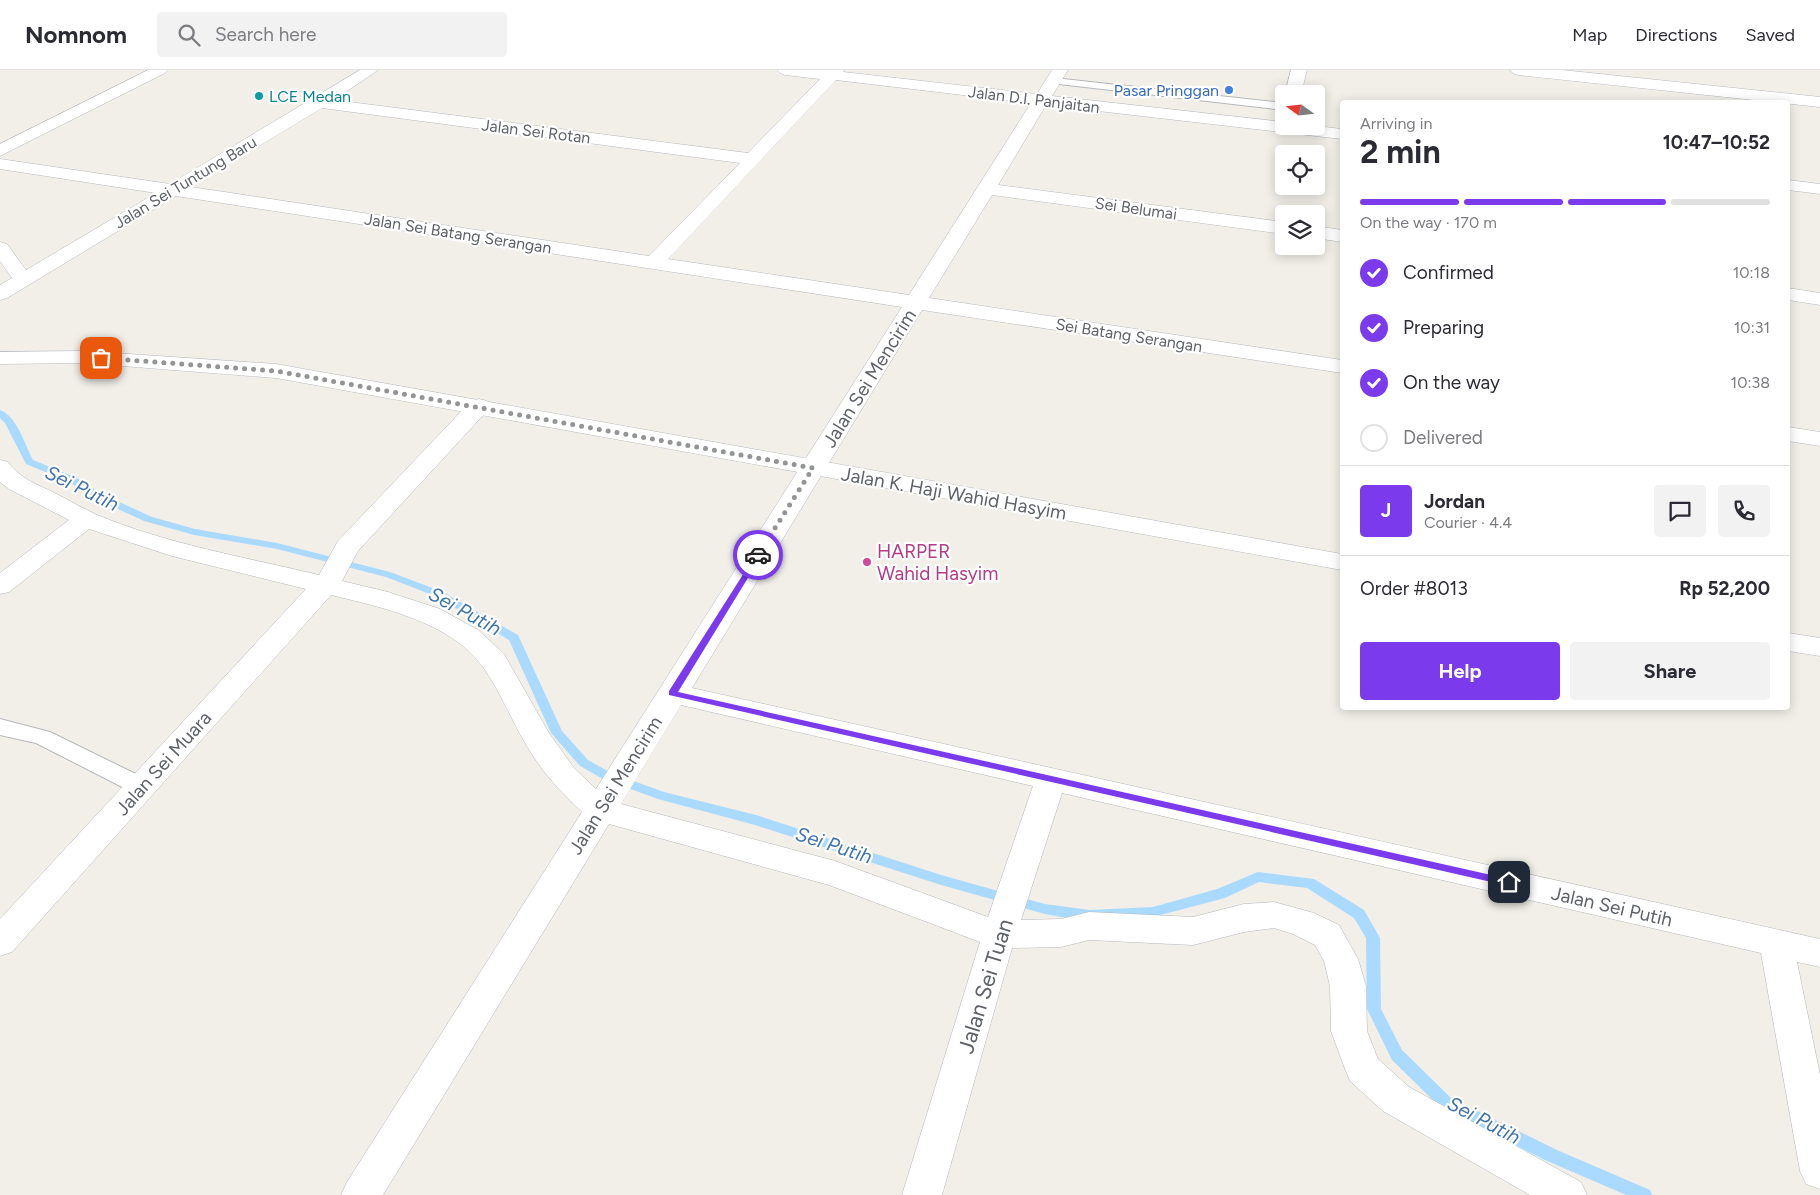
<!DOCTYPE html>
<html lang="en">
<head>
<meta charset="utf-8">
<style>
  body { margin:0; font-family:Figtree,sans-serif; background:#f2f2f3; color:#2b2b33; height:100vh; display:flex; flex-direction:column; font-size:19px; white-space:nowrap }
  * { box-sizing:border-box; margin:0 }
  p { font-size:16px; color:#7c7c81 }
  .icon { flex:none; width:28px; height:28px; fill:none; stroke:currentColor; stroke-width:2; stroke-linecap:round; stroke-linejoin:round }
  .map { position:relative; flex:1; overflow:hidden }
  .details { position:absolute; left:1340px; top:30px; width:450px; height:610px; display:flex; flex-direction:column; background:#fff; border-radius:5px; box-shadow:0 2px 12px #0003 }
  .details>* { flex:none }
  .needle { width:32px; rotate:285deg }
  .tools { position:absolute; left:1275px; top:15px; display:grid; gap:10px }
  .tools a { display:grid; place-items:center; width:50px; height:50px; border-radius:5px; background:#fff; box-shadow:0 2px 12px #0003; font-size:25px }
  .pin { position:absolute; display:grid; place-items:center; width:42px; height:42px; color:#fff; margin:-21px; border-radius:10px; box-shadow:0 2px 8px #0006 }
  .courier { position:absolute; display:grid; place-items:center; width:50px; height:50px; margin:-25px; border:4px solid #7c3aed; border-radius:50%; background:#fff; color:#222; box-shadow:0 1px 6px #0007 }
  .head em { font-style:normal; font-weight:700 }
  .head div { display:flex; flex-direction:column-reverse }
  .head { display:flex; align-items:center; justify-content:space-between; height:85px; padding:0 20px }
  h1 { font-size:32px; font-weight:700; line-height:38px }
  .bar { display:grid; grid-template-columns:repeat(4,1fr); gap:8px 5px; align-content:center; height:60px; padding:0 20px }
  .bar i { height:6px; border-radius:4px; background:#e1e1e2 }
  .bar .selected { background:#7c3aed }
  .bar p { grid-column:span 4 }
  .line { display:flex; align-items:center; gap:12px; padding:0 20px; border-top:1px solid #e1e1e2 }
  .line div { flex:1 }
  .round { display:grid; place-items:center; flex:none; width:52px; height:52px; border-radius:5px; background:#f2f2f3 }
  ol { padding:0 20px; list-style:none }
  li { display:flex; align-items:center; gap:15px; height:55px }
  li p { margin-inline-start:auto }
  li .icon { padding:5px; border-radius:50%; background:#7c3aed; color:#fff; stroke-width:4 }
  li:last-child { color:#7c7c81 }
  li i { width:28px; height:28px; border:2px solid #e1e1e2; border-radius:50% }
  .cta { display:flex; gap:10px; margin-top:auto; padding:10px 20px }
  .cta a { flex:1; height:58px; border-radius:5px; background:#7c3aed; color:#fff; font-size:20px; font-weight:700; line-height:58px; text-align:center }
  .cta a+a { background:#f2f2f3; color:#2b2b33 }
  header { display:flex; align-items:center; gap:30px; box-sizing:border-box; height:70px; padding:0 25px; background:#fff; border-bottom:1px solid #e1e1e2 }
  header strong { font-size:24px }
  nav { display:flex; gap:28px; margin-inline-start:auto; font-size:18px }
  .search { width:350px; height:45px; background:#f2f2f3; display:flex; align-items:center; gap:12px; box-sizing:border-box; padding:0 18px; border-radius:5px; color:#7c7c81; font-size:19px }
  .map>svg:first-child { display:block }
</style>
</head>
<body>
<header>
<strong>Nomnom</strong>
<div class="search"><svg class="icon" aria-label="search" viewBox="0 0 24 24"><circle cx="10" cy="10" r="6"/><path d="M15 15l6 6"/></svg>Search here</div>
<nav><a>Map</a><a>Directions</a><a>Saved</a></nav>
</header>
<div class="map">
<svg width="1820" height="1125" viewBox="0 0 1820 1125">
  <rect width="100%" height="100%" fill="#f1efe8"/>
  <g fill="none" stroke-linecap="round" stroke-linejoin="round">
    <path fill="#aadaff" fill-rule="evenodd" d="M0 340C17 346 25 375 33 390L77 408 104 425 152 447 195 459 277 473 390 502 443 522 518 565 562 661 588 690 611 703 664 722 756 745 941 805 1045 834 1090 840 1153 837 1217 819 1258 802 1314 809 1364 840 1380 868 1381 939 1402 980 1451 1028 1557 1080 1650 1120 1652 1125H1626L1545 1090 1441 1038 1392 990 1367 939 1366 868 1354 848 1307 818 1259 812 1225 828 1153 847 1090 852 1045 844 941 815 755 755 658 729 603 709 580 696 551 663 509 570 435 526 386 507 277 479 194 465 144 451 96 429 69 412 26 394 5 353 0 348Z"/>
    <defs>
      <g id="lane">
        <polygon points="1054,8 1284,33 1284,40 1050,13 1048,11"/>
        <polygon points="0,649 50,662 150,711 153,717 150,723 142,725 134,723 36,673 0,665"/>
      </g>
      <g id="street">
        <polygon points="148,0 168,0 165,3 0,86 0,74"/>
        <path d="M360 0H378L334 30 748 83 820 9 785 5 780 3 777 0H845L843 2 1037 24 1052 0H1068L1052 26 1284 52V56H1316L1342 59V69L1046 35 998 115 1284 152V164L992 125 929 228 1342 290V303L922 240 692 618 1820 869V897L1797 892 1820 1005V1119L1806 1114 1800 1101 1761 883 1062 723 1021 850 1061 849 1089 842 1193 847 1244 834 1274 832 1314 843 1339 855 1358 889 1366 916 1367 961 1378 989 1409 1017 1581 1112 1587 1125H1530L1383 1041 1350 1011 1345 999 1331 961 1330 916 1324 891 1315 875 1293 864 1274 858 1244 862 1193 875 1089 870 1061 877 1012 878 942 1125H902L980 872 829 815 609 754 383 1125H341L347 1112 582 742C558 719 540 700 524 671 510 647 499 619 483 597 451 552 381 537 331 525L12 882 0 886V849L306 519 172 486 89 459 9 522 0 524V503L69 450 9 419 0 412V390L8 392C19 408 38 415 55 423 68 430 82 438 95 444 166 474 244 487 319 505L338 471 471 331 479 329 487 331 490 336 487 341 358 481 342 511 388 522 440 539 478 560 504 584 549 663 574 698 596 719 902 237 176 126 7 228 0 230V215L12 208 0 191V172L7 174 26 200 156 123 0 99V89L170 114ZM836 10 1031 33 909 225 668 189ZM322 38 740 93 649 186 191 117ZM681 635 1033 716 988 847 835 791 621 734Z"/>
        <polygon points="1291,0 1307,0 1301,24 1285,24"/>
        <polygon points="1510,0 1562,0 1820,27 1820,37 1518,5 1513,3"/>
        <polygon points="1788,110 1820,114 1820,124 1788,120"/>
        <polygon points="1316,156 1342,160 1342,172 1316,168"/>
        <polygon points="1788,218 1820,223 1820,235 1788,230"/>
        <polygon points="1788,357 1820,362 1820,376 1788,371"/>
      </g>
      <g id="secondary">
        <polygon points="84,281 276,294 1342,484 1342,500 276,308 84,293 0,294 0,282"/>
        <polygon points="1788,563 1820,568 1820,586 1788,581"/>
      </g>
    </defs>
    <use href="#lane" stroke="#b5b8bc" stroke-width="2"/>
    <use href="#street" stroke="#b5b8bc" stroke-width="1"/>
    <use href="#secondary" stroke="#b6babf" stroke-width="1"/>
    <use href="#lane" fill="#fff" fill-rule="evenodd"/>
    <use href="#street" fill="#fff" fill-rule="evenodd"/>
    <use href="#secondary" fill="#fff" fill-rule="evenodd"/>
  </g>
  <polygon fill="#7c3aed" points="756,484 762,485 678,622 1509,809 1513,812 1509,816 669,625 669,621"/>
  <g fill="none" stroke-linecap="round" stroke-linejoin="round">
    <polyline stroke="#929495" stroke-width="5" stroke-dasharray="0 9" points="101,288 276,301 813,398 758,485"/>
  </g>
  <circle fill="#3f7fe0" stroke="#fff" stroke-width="2" cx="1229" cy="20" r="5"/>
  <circle fill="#0f9aa8" stroke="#fff" stroke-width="2" cx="259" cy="26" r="5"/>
  <circle fill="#d1479c" stroke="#fff" stroke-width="2" cx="867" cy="492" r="5"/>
  <g text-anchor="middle" stroke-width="4.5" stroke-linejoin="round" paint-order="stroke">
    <g font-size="16" fill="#366cbe" stroke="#fff" text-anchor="end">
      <text x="1219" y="26">Pasar Pringgan</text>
    </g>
    <g font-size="16" fill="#0d838f" stroke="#fff" text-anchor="start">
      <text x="269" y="32">LCE Medan</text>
    </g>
    <g font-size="16" fill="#5f6368" stroke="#fff">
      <text transform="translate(1034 29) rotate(7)" y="6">Jalan D.I. Panjaitan</text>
      <text transform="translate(536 61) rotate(7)" y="6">Jalan Sei Rotan</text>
      <text transform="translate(185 112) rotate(-31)" y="6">Jalan Sei Tuntung Baru</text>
      <text transform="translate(1136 138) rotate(8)" y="6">Sei Belumai</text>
      <text transform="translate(458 163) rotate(9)" y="6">Jalan Sei Batang Serangan</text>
      <text transform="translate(1129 265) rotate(9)" y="6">Sei Batang Serangan</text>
    </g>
    <g font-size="19" fill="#5f6368" stroke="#fff">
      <text transform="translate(869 308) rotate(-58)" y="7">Jalan Sei Mencirim</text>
      <text transform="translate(954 423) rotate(10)" y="7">Jalan K. Haji Wahid Hasyim</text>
      <text transform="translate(163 693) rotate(-48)" y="7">Jalan Sei Muara</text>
      <text transform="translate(615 715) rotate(-58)" y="7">Jalan Sei Mencirim</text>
      <text transform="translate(1612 836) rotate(13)" y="7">Jalan Sei Putih</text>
    </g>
    <g font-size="19" fill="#b23c85" stroke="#fff" text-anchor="start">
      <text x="877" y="488">HARPER<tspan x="877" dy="22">Wahid Hasyim</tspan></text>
    </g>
    <g font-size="20" font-style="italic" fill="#4174aa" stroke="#fff">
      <text transform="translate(82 418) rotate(26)" y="7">Sei Putih</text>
      <text transform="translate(465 541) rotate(29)" y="7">Sei Putih</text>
      <text transform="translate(834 775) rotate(18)" y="7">Sei Putih</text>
      <text transform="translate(1484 1050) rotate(28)" y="7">Sei Putih</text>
    </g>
    <g font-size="22" fill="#5f6368" stroke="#fff">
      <text transform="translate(985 916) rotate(-73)" y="8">Jalan Sei Tuan</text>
    </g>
  </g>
</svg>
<div class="tools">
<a><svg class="needle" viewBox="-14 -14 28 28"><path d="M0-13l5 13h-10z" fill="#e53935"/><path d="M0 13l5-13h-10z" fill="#7c7c81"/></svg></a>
<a><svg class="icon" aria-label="locate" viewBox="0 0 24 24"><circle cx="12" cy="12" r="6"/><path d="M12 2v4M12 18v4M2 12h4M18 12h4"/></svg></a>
<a><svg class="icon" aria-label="layers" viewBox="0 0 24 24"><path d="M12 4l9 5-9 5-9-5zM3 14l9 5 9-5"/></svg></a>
</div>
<div class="pin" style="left:101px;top:288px;background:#ea580c"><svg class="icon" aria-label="bag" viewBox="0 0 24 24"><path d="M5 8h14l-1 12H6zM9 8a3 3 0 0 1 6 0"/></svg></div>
<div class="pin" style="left:1509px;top:812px;background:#1f2937"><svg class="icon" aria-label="home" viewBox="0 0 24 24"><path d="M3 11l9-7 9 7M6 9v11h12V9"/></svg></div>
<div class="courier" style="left:758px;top:485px"><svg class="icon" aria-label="car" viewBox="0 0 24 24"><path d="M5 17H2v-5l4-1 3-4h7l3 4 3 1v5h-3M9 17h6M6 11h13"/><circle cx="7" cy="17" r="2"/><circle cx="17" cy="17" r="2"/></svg></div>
<section class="details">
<div class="head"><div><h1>2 min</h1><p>Arriving in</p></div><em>10:47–10:52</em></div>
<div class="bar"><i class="selected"></i><i class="selected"></i><i class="selected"></i><i></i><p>On the way · 170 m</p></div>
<ol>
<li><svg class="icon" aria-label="check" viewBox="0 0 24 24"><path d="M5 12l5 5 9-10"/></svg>Confirmed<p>10:18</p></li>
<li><svg class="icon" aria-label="check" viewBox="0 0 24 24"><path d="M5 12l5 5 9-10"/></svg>Preparing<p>10:31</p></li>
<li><svg class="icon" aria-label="check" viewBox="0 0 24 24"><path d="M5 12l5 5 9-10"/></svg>On the way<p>10:38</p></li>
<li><i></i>Delivered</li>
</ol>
<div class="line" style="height:90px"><b class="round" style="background:#7c3aed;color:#fff">J</b><div><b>Jordan</b><p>Courier · 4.4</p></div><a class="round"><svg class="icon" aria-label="chat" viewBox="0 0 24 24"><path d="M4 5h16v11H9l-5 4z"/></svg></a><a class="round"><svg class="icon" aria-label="phone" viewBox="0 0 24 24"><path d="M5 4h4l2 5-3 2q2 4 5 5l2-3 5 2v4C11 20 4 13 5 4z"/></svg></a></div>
<div class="line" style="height:65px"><div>Order #8013</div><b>Rp 52,200</b></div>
<div class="cta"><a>Help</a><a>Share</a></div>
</section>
</div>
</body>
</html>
